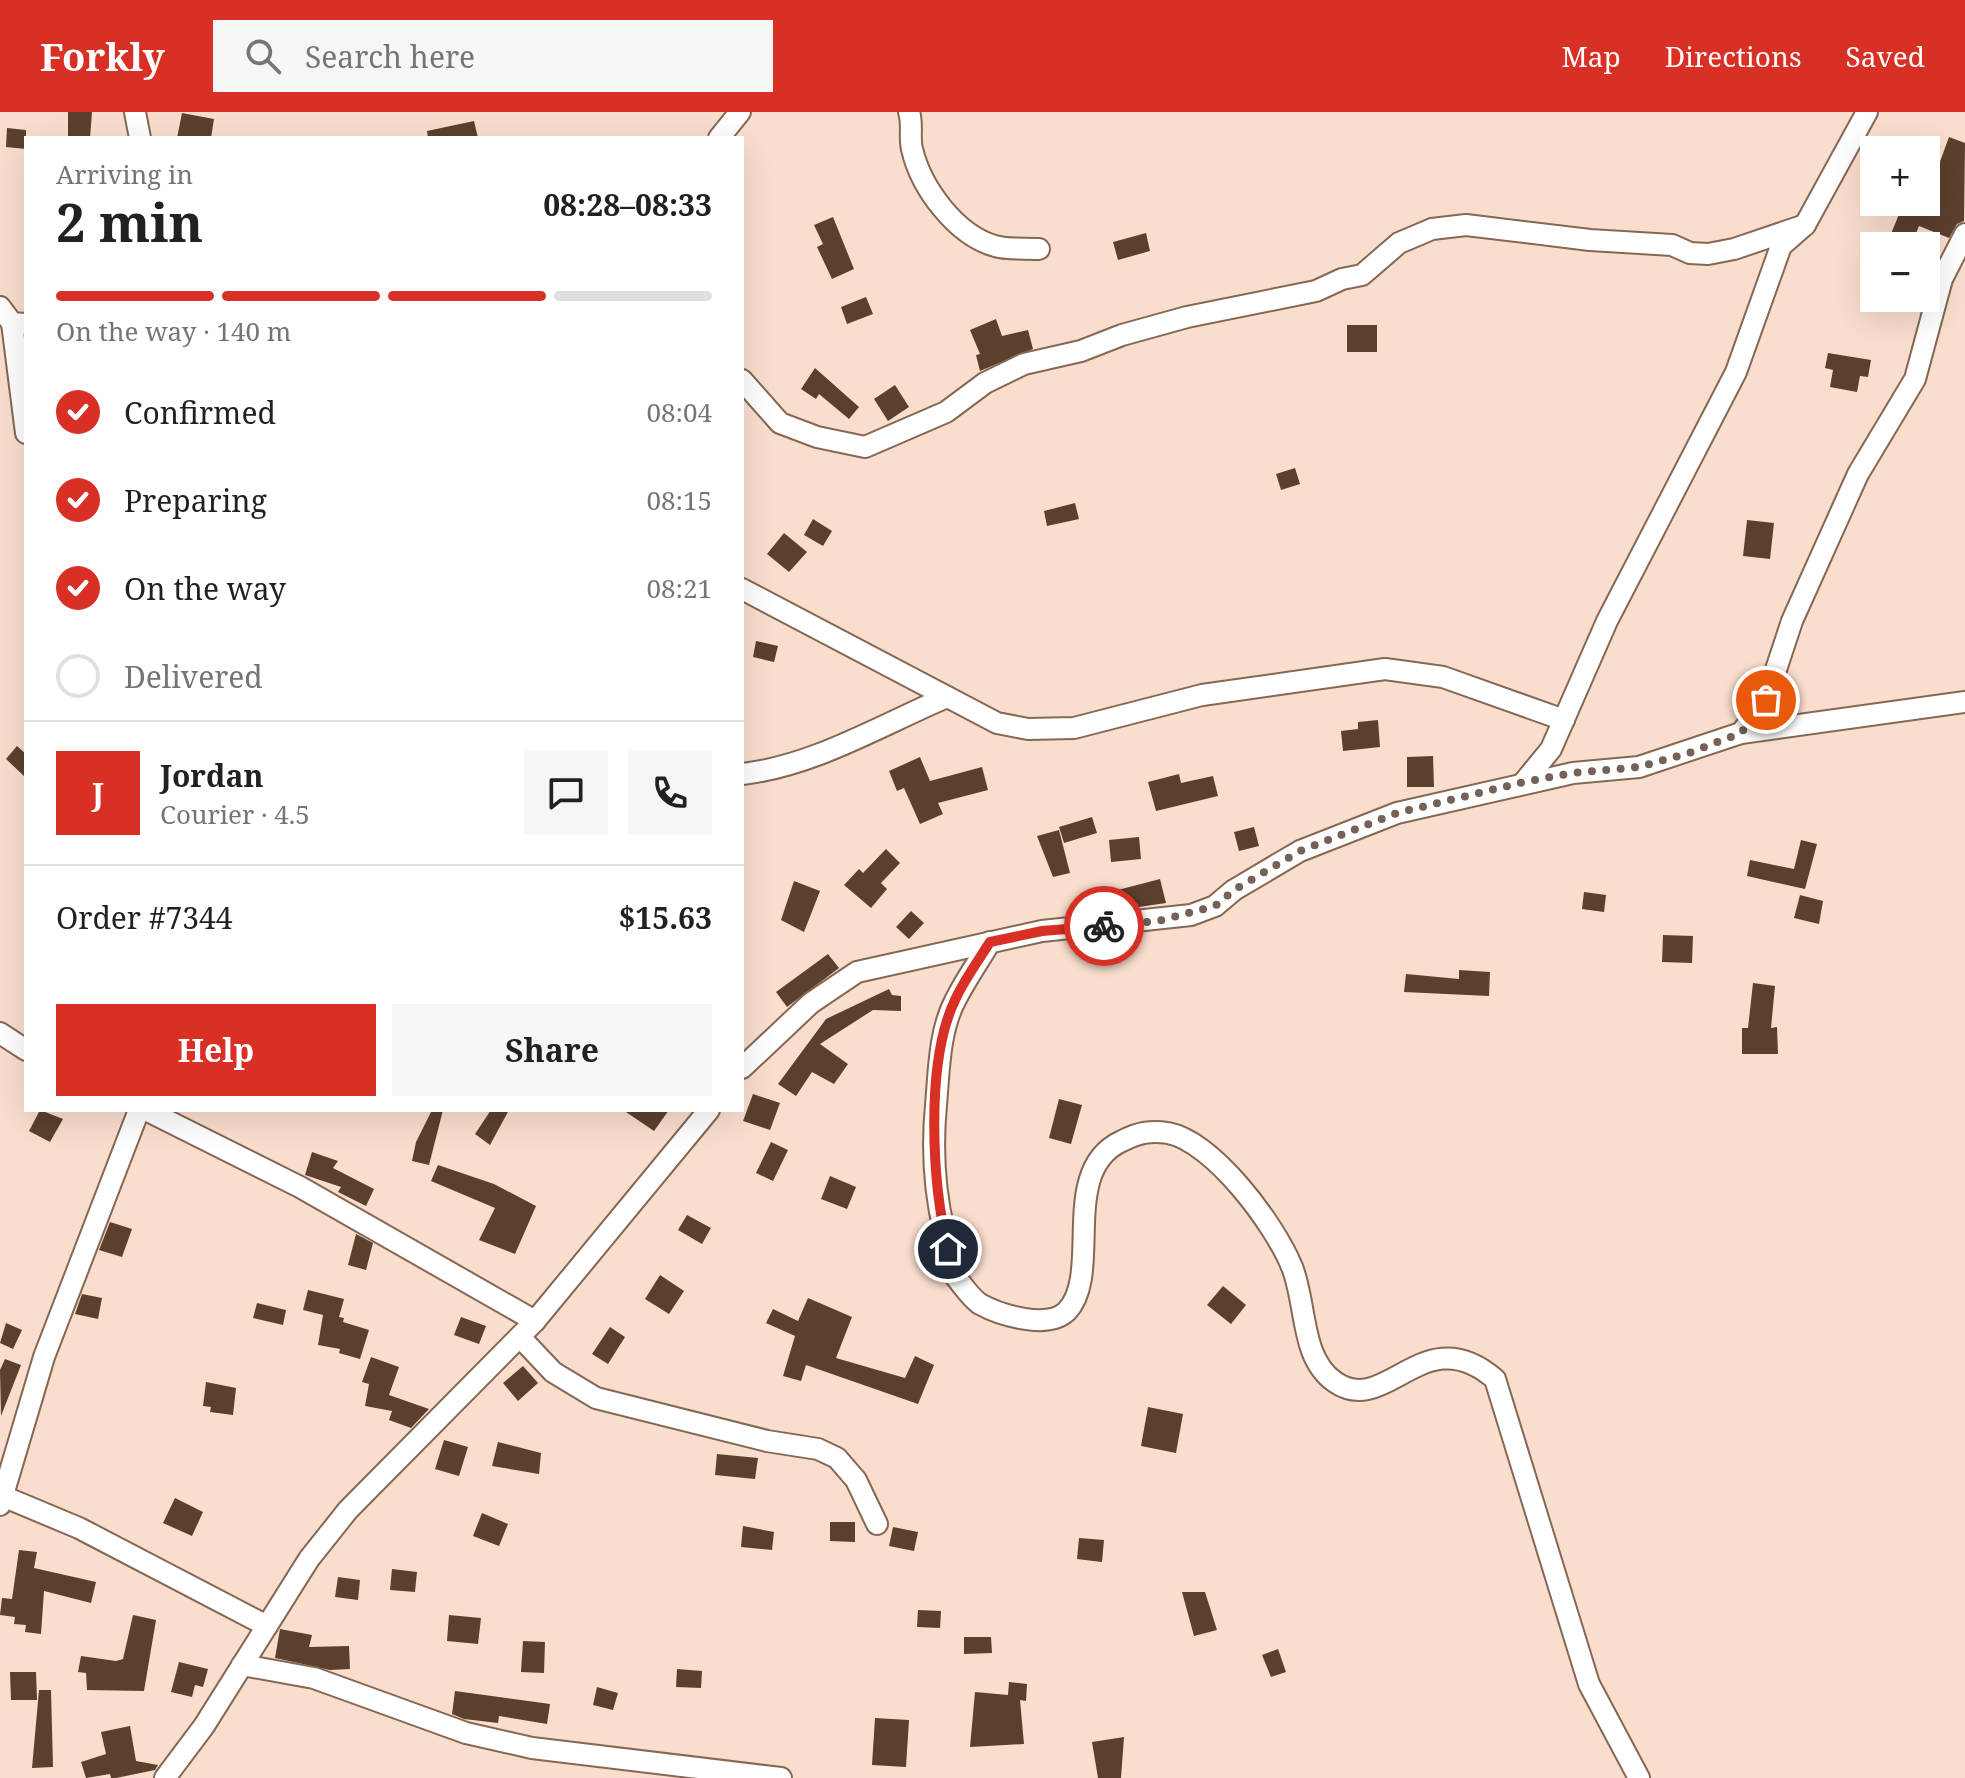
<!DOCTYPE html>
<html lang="en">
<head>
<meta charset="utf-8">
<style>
  body { margin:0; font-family:"Noto Serif",serif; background:#f6f6f6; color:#202124; height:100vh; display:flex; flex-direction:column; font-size:30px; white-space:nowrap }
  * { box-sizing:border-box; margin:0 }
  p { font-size:26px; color:#757577 }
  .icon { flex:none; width:44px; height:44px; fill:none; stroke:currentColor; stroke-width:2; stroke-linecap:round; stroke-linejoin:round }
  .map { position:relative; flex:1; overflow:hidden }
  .panel { position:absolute; left:24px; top:24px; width:720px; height:976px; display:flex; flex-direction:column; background:#fff; border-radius:0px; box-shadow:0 8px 32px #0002 }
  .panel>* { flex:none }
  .tools { position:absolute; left:1860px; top:24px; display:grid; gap:16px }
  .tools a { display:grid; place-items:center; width:80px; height:80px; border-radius:0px; background:#fff; box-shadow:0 8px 32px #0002; font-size:40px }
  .pin { position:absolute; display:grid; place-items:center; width:68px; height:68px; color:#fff; margin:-34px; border:4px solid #fff; border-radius:50%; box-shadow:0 2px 8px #0007 }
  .courier { position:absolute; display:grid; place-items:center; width:80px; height:80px; margin:-40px; border:6px solid #d93025; border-radius:50%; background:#fff; color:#222; box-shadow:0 2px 10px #0007 }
  .overview em { font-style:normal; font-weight:700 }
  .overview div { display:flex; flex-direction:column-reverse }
  .overview { display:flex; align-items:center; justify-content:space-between; height:136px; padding:0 32px }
  h1 { font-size:52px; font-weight:700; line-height:60px }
  .bar { display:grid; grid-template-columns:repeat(4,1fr); gap:12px 8px; align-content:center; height:96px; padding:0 32px }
  .bar i { height:10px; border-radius:6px; background:#e0e0e0 }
  .bar .on { background:#d93025 }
  .bar p { grid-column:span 4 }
  .line { display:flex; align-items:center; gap:20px; padding:0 32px; border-top:2px solid #e0e0e0 }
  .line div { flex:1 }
  .round { display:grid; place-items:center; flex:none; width:84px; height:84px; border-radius:0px; background:#f6f6f6 }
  ol { padding:0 32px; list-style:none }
  li { display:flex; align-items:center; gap:24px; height:88px }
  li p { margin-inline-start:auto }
  li .icon { padding:8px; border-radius:50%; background:#d93025; color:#fff; stroke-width:4 }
  li:last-child { color:#757577 }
  li i { width:44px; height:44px; border:4px solid #e0e0e0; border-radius:50% }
  .cta { display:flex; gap:16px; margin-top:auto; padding:16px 32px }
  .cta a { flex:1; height:92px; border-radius:0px; background:#d93025; color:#fff; font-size:32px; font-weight:700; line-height:92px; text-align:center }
  .cta a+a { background:#f6f6f6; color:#202124 }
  header { display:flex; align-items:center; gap:48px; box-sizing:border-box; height:112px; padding:0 40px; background:#d93025; color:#fff }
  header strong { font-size:38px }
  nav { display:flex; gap:44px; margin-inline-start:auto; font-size:28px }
  .search { width:560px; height:72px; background:#f6f6f6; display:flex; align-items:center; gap:20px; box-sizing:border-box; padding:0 28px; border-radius:0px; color:#757577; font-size:30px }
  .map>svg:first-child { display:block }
</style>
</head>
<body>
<header>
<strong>Forkly</strong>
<div class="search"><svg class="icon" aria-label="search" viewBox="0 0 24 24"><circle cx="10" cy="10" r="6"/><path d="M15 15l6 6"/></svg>Search here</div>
<nav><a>Map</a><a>Directions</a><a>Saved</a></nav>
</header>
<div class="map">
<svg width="1965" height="1666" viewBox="0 0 1965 1666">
  <rect width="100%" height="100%" fill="#fadecd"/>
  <g fill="#5b402d">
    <polygon points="68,0 92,0 90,26 68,26"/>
    <polygon points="182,1 214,7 211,26 177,26"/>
    <polygon points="474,9 478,26 428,26 427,19"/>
    <polygon points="7,16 26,18 26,37 6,35"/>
    <polygon points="1949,25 1965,31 1964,109 1957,112 1949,126 1919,114 1911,134 1886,134 1902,95 1908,97 1911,90 1926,90 1926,78 1929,80"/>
    <polygon points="833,105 854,157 832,167 817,135 823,132 814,113"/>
    <polygon points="1146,121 1150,139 1118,148 1113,130"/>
    <polygon points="866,185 873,202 847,212 841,195"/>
    <polygon points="996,207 1002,224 1028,218 1033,237 980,259 976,243 980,242 970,218"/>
    <rect x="1347" y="213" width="30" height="27"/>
    <polygon points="1828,241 1871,248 1868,265 1860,264 1857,280 1830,275 1833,258 1825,256"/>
    <polygon points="815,256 859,295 849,307 819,282 816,287 801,277"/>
    <polygon points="895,273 909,295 888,309 874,287"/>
    <polygon points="1295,356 1300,372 1281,378 1276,362"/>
    <polygon points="1075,391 1079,407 1047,414 1044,399"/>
    <polygon points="813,407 832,419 823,434 804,423"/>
    <polygon points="1747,408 1774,411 1770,447 1743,444"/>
    <polygon points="784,421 807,440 789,460 767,442"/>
    <polygon points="756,529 778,534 774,550 753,545"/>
    <polygon points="1378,608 1380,635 1343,639 1341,619 1358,617 1358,610"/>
    <polygon points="17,634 26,642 26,666 6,647"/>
    <polygon points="1433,644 1434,675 1407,675 1407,645"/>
    <polygon points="920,645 930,669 982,655 988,678 938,691 943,702 920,712 904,676 897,679 889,659"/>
    <polygon points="1179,662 1181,671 1213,664 1218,684 1156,699 1148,670"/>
    <polygon points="1092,705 1097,721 1064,731 1059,715"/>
    <polygon points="1254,715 1259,734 1239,739 1234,720"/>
    <polygon points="1059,718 1070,761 1053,765 1037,724"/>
    <polygon points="1139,725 1141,747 1111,750 1109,728"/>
    <polygon points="1801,728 1817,732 1805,777 1747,764 1750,748 1794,757"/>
    <polygon points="886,737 900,751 881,771 887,777 871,796 844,773 859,757 863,761"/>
    <polygon points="1160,767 1166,791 1119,798 1114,779"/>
    <polygon points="794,769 820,779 804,820 781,808"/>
    <polygon points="1584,780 1606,783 1604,800 1582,797"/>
    <polygon points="1800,783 1823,789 1819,812 1794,806"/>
    <polygon points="911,799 924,811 909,827 896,815"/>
    <polygon points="1663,823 1693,824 1692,851 1662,850"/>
    <polygon points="828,842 839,856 787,895 776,880"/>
    <polygon points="1459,858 1490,860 1489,884 1404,880 1406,862 1459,867"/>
    <polygon points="1753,871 1775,874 1771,916 1777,915 1778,942 1742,942 1742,916 1748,916"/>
    <polygon points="889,877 892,883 901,884 901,899 873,898 820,932 848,952 834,972 812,960 796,984 778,972 826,907"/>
    <polygon points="753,982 780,991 770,1018 743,1009"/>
    <polygon points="1059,987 1082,993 1071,1032 1049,1026"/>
    <polygon points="40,998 63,1007 50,1030 29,1019"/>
    <polygon points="432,998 443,998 429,1053 412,1049 416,1030"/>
    <polygon points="491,998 509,998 490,1033 475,1022"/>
    <polygon points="623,998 669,998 654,1019"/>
    <polygon points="771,1030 788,1038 773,1069 756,1061"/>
    <polygon points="312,1040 338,1049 333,1056 374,1077 366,1094 338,1080 341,1075 305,1063"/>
    <polygon points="438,1053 494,1072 536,1094 515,1142 479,1128 495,1096 431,1069"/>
    <polygon points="830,1064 856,1075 847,1097 821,1087"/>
    <polygon points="687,1103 711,1116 702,1132 678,1118"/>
    <polygon points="110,1110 132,1117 122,1145 99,1138"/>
    <polygon points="356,1122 373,1131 366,1158 348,1153"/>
    <polygon points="660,1163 684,1179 669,1202 645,1187"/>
    <polygon points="1223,1174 1246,1193 1231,1212 1207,1193"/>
    <polygon points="308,1178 344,1187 339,1205 344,1206 343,1210 369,1218 360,1247 339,1241 340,1237 318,1233 323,1203 303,1198"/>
    <polygon points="82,1182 102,1186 98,1207 75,1202"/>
    <polygon points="808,1186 852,1205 836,1246 905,1266 915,1244 934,1253 918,1292 806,1253 801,1269 783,1264 795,1224 766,1211 773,1197 798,1209"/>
    <polygon points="257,1191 286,1198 283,1213 253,1206"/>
    <polygon points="461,1205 486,1214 479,1232 454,1223"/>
    <polygon points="6,1211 22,1218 13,1237 0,1231"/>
    <polygon points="610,1215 625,1225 608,1252 592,1242"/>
    <polygon points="371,1245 399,1255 389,1283 429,1297 411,1316 389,1308 392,1299 365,1294 369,1272 362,1270"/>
    <polygon points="5,1247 21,1253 1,1304 0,1258"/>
    <polygon points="523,1254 538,1271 518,1289 503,1271"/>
    <polygon points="206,1270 236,1276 233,1303 210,1300 211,1295 203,1294"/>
    <polygon points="1148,1295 1183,1302 1176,1341 1141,1334"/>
    <polygon points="444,1328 468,1335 459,1364 435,1357"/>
    <polygon points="498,1330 541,1341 539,1362 492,1354"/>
    <polygon points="717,1342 758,1346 755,1367 715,1363"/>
    <polygon points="175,1386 203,1400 192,1424 163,1411"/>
    <polygon points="482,1401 508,1412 499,1434 473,1424"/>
    <polygon points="830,1410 855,1410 855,1430 830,1429"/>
    <polygon points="743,1414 774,1420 772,1438 741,1435"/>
    <polygon points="893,1415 918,1420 914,1439 889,1434"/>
    <polygon points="1079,1426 1104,1428 1102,1450 1077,1447"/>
    <polygon points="19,1438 37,1440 34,1456 96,1470 91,1491 44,1479 41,1522 25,1520 26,1513 14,1512 15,1505 0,1503 2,1486 12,1487"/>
    <polygon points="392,1457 417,1460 415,1480 390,1478"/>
    <polygon points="338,1465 360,1468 358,1488 335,1485"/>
    <polygon points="1182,1480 1205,1480 1217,1518 1194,1524"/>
    <polygon points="918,1498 941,1499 940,1516 917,1515"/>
    <polygon points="133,1503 156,1508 144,1579 87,1578 86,1561 78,1560 81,1544 116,1549 123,1547"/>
    <polygon points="449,1503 481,1506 478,1532 447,1529"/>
    <polygon points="280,1517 312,1523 309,1535 349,1534 350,1557 330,1558 275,1546"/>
    <polygon points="964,1525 991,1525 992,1541 964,1542"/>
    <polygon points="523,1529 545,1530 544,1561 521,1560"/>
    <polygon points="1278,1537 1286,1560 1271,1565 1262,1543"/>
    <polygon points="179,1550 208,1557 203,1575 195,1573 192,1585 171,1580"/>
    <polygon points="677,1557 702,1559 701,1576 676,1575"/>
    <polygon points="10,1560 36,1560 37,1588 11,1588"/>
    <polygon points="1009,1570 1027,1572 1026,1589 1020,1588 1024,1632 970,1635 975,1580 1008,1583"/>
    <polygon points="597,1575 618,1581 613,1598 593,1593"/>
    <polygon points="39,1578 51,1578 53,1655 32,1656"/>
    <polygon points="455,1579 550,1592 547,1612 499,1604 498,1611 464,1607 452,1602"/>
    <polygon points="875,1606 909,1608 906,1655 872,1653"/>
    <polygon points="130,1614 136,1649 158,1653 155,1658 116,1666 111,1666 110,1662 86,1666 81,1650 106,1642 101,1620"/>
    <polygon points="1124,1625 1121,1666 1098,1666 1092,1630"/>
  </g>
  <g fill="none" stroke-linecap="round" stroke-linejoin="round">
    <defs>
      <g id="minor">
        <polyline points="135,0 140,26"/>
        <path d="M909 0C913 12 909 25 912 37 921 76 956 123 995 134 1008 138 1025 136 1039 137"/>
        <polyline points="719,26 740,0"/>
        <polyline points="0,195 12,211 26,212"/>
        <polyline points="12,211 26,321"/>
        <polyline points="742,268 780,311 817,325 865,335 946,300 985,271 1024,252 1081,239 1122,223 1187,205 1316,179 1342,167 1362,163 1399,131 1432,117 1466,113 1590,128 1672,133 1690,141 1708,142 1734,137 1805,113"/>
        <polyline points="742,477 997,611 1028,617 1074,616 1202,583 1385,557 1443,565 1564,608"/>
        <polyline points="1741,621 1766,588 1792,509 1858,362 1915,267 1942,167 1965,122"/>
        <path d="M742 662C814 654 881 613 947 585"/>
        <polyline points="1524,670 1551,637 1607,509 1736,260 1781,134 1805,113 1867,0"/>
        <path d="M990 830C979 849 966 867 956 887 939 918 939 959 936 993 932 1035 934 1077 944 1119 947 1133 949 1153 956 1165 962 1173 972 1187 980 1192 1000 1203 1048 1218 1067 1199 1103 1161 1058 1058 1122 1029 1138 1021 1150 1018 1168 1021 1214 1030 1275 1113 1292 1155 1307 1192 1300 1246 1335 1270 1387 1306 1423 1205 1495 1267L1589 1572 1639 1666"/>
        <polyline points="0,921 26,938"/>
        <polyline points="742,956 811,891 857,860 1042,819 1191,803 1215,794 1234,778 1300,739 1397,701 1573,661 1639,655 1741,621 1965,590"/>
        <polyline points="146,998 300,1075 535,1209"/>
        <polyline points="520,1225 553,1260 596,1286 767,1329 818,1337 837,1346 856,1368 877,1412"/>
        <polyline points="0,1383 79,1416 267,1514"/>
        <polyline points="0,1393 44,1245 139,998"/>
        <polyline points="242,1553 314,1566 466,1621 532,1636 781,1666"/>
        <polyline points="165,1666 204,1614 309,1447 348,1398 535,1209 709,998"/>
      </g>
    </defs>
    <use href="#minor" stroke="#856753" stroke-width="24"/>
    <use href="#minor" stroke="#fff" stroke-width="20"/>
  </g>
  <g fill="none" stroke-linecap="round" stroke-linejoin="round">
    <polyline stroke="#756257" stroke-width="8" stroke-dasharray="0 14.4" points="1104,814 1158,809 1215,794 1234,778 1300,739 1397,701 1524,670 1573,661 1639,655 1689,641 1741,621 1766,588"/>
    <path stroke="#d93025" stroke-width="10" d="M948 1137C932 1071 925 951 955 888 964 868 978 849 990 830L1042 819 1104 814"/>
  </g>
</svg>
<div class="tools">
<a>+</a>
<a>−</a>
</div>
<div class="pin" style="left:1766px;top:588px;background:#ea580c"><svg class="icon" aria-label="bag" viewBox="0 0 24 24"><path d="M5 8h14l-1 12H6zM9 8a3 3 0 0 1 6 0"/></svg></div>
<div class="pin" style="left:948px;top:1137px;background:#1f2937"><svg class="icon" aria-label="home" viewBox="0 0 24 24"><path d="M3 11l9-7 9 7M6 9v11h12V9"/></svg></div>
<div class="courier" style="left:1104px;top:814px"><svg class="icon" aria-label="bike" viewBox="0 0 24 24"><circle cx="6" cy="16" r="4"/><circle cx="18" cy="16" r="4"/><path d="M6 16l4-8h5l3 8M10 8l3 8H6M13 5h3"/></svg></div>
<section class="panel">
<div class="overview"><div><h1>2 min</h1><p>Arriving in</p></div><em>08:28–08:33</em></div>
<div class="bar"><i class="on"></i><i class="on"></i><i class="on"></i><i></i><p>On the way · 140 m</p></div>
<ol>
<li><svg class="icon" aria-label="check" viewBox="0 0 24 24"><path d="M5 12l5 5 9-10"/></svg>Confirmed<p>08:04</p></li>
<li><svg class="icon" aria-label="check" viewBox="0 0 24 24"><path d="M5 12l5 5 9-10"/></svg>Preparing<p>08:15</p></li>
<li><svg class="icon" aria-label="check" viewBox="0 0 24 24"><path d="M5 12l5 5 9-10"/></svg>On the way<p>08:21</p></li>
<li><i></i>Delivered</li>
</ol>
<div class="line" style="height:144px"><b class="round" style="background:#d93025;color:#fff">J</b><div><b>Jordan</b><p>Courier · 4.5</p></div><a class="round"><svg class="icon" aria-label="chat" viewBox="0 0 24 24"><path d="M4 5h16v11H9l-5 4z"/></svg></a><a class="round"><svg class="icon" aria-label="phone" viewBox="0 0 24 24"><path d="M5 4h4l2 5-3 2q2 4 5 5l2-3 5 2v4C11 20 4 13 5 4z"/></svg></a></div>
<div class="line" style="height:104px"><div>Order #7344</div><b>$15.63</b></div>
<div class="cta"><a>Help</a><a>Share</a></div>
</section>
</div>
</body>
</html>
